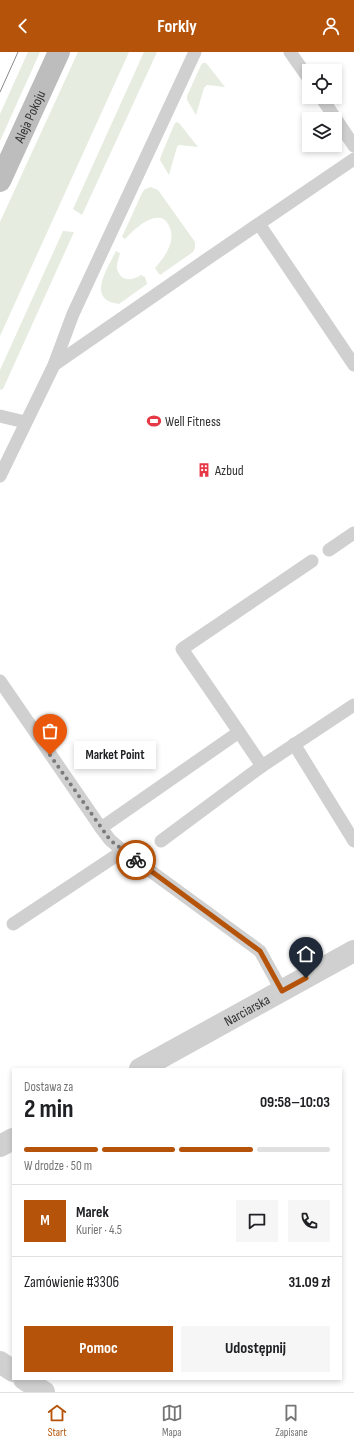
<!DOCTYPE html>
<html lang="pl">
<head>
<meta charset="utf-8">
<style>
  body { margin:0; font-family:"Sofia Sans Condensed",sans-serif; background:#f6f6f6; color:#202124; height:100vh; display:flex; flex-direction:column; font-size:15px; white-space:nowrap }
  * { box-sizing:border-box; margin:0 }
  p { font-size:13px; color:#757577 }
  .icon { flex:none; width:22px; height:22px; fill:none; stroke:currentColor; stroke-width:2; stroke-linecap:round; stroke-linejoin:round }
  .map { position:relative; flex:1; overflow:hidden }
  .drawer { position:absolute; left:12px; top:1016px; width:330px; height:312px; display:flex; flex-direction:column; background:#fff; border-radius:0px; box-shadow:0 2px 6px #0003 }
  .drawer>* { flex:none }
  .fabs { position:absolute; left:302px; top:12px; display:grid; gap:8px }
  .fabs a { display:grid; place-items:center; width:40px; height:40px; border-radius:0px; background:#fff; box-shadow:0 2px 6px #0003; font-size:20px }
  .pin { position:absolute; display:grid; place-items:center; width:34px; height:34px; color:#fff; margin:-41px -17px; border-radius:50% 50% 50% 0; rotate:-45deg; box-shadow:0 0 4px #0007 }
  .pin .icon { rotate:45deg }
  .courier { position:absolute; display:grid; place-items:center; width:40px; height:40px; margin:-20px; border:3px solid #b45309; border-radius:50%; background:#fff; color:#222; box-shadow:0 1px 5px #0007 }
  .bubble { position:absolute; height:28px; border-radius:0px; background:#fff; box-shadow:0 2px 6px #0003; font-size:13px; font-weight:700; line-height:28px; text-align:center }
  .summary em { font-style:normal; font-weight:700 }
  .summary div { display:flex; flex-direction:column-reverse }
  .summary { display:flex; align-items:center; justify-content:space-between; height:68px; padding:0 12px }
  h1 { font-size:26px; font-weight:700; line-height:30px }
  .bar { display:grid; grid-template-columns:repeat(4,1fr); gap:6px 4px; align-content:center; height:48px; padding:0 12px }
  .bar i { height:5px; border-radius:3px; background:#e0e0e0 }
  .bar .on { background:#b45309 }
  .bar p { grid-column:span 4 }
  .line { display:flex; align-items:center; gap:10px; padding:0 12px; border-top:1px solid #e0e0e0 }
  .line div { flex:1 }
  .round { display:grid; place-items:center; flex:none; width:42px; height:42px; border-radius:0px; background:#f6f6f6 }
  .action { display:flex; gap:8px; margin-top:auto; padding:8px 12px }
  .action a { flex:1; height:46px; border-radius:0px; background:#b45309; color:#fff; font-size:16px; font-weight:700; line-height:46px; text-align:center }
  .action a+a { background:#f6f6f6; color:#202124 }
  header { display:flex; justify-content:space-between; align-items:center; height:52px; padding:0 12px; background:#b45309; color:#fff; font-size:18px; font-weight:700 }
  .dock { display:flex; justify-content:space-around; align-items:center; height:56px; border-top:1px solid #e0e0e0; background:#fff; font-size:11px; color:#757577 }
  .dock a { display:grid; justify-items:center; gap:2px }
  .dock .on { color:#b45309 }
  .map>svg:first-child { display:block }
</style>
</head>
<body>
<header><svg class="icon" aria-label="back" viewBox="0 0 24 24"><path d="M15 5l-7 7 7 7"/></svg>Forkly<svg class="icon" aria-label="person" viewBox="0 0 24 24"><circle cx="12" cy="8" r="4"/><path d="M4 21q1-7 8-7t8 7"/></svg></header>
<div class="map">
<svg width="354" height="1340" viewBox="0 0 354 1340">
  <rect width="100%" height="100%" fill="#fff"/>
  <g fill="#e6ecdf">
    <polygon points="28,0 40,0 0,89 0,62"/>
    <polygon points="78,0 129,0 0,284 0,170"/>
    <polygon points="144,0 157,0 82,163 73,157"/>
    <polygon points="203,11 206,11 225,35 207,33 204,36 196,63 187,48 187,44 201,13"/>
    <polygon points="176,70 179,71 198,95 179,93 177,95 169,123 160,108 161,104 174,73"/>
    <path d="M151 135 158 138 195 190V196L193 200 160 223 155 216C164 206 177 189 169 174 168 171 165 167 161 166 149 163 132 179 125 187L122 185 142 141 145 137Z"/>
    <polygon points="63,179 74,180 3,337 0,338 0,318"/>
    <path d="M116 199 120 201C119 206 116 212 117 217 121 230 132 229 141 223L145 225 147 232 119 252C85 248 108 216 116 199Z"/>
  </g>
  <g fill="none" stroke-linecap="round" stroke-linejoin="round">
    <g stroke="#d0d0d0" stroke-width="13">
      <polyline points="290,0 309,27"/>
      <polyline points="321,45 354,94"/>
      <polyline points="259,172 354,313"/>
      <polyline points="54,313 213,203 354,107"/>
      <polyline points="0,364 25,370"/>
      <polyline points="0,424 54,313 73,262 195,0"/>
      <polyline points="329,498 354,481"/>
      <polyline points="0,629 101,776 239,680 182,597 312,509"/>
      <polyline points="239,680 262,714 354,653"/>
      <polyline points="294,692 354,789"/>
      <polyline points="101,776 110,788 123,799 260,899 282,939"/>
      <polyline points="161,789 262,714"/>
      <polyline points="13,872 123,799"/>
    </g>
    <g stroke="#d0d0d0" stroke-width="22">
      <path id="s1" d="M140 1017 354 899"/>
      <polyline points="0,1094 13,1087"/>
      <polyline points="0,1310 13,1319"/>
      <polyline points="24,1327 44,1340"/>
    </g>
    <path stroke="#bdbdbd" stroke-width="22" id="s2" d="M0 129 59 0"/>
    <polyline stroke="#888" stroke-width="1" points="0,40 18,0"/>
  </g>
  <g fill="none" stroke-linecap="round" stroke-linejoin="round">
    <polyline stroke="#7a7a7a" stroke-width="4" stroke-dasharray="0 7.2" points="50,703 110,788 136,808"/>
    <polyline stroke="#b45309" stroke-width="5" points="136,808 260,899 282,939 306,926"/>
  </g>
  <defs>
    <symbol id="stadium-bare" viewBox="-9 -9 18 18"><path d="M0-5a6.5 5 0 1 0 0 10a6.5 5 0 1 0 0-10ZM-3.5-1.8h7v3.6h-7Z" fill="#e63946" stroke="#fff" stroke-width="2.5" paint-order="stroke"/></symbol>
    <symbol id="building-bare" viewBox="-9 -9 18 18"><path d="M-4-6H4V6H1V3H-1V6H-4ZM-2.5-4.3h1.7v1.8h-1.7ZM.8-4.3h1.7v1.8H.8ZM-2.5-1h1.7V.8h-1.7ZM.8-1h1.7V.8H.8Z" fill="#e63946" stroke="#fff" stroke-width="2.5" paint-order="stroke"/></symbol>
  </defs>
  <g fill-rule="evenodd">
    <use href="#stadium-bare" x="144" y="359" width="20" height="20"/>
    <use href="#building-bare" x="194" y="408" width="20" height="20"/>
  </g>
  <g text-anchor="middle" stroke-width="4" stroke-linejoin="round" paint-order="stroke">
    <g font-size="14" fill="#333" stroke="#fff">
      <text dy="5" stroke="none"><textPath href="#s2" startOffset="71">Aleja Pokoju</textPath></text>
      <text dy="5" stroke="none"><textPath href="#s1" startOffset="122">Narciarska</textPath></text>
    </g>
    <g font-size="14" fill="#333" stroke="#fff" text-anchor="start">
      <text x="165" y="374">Well Fitness</text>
      <text x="215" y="423">Azbud</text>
    </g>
  </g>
</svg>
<div class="fabs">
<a><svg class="icon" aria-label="locate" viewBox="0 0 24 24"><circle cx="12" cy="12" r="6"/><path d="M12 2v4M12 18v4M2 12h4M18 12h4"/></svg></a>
<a><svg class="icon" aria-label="layers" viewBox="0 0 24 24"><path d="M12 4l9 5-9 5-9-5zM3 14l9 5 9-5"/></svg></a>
</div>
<div class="pin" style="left:50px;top:703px;background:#ea580c"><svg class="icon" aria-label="bag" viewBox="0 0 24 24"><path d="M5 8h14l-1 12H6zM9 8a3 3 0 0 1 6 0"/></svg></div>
<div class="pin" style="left:306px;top:926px;background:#1f2937"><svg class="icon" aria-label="home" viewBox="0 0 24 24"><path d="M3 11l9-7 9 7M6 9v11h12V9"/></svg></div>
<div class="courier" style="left:136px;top:808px"><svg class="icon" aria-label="bike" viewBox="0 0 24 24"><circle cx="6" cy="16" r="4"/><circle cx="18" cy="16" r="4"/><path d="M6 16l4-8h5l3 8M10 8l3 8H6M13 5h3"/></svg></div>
<div class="bubble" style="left:74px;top:689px;width:82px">Market Point</div>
<section class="drawer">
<div class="summary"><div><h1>2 min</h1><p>Dostawa za</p></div><em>09:58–10:03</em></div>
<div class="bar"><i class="on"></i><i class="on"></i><i class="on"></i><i></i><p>W drodze · 50 m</p></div>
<div class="line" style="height:72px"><b class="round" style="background:#b45309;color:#fff">M</b><div><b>Marek</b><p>Kurier · 4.5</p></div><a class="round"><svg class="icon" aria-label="chat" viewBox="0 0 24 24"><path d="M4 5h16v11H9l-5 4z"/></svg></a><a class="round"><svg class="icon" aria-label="phone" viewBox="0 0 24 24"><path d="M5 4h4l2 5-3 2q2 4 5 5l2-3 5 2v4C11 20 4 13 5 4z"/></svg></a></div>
<div class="line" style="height:52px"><div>Zamówienie #3306</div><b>31.09 zł</b></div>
<div class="action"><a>Pomoc</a><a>Udostępnij</a></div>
</section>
</div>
<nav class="dock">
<a class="on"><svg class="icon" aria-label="home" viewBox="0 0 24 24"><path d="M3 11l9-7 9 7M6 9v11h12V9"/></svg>Start</a>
<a><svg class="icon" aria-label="map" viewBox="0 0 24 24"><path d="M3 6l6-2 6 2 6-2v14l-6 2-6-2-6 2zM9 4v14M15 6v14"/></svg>Mapa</a>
<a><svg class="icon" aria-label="saved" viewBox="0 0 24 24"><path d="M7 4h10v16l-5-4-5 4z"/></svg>Zapisane</a>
</nav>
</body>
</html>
